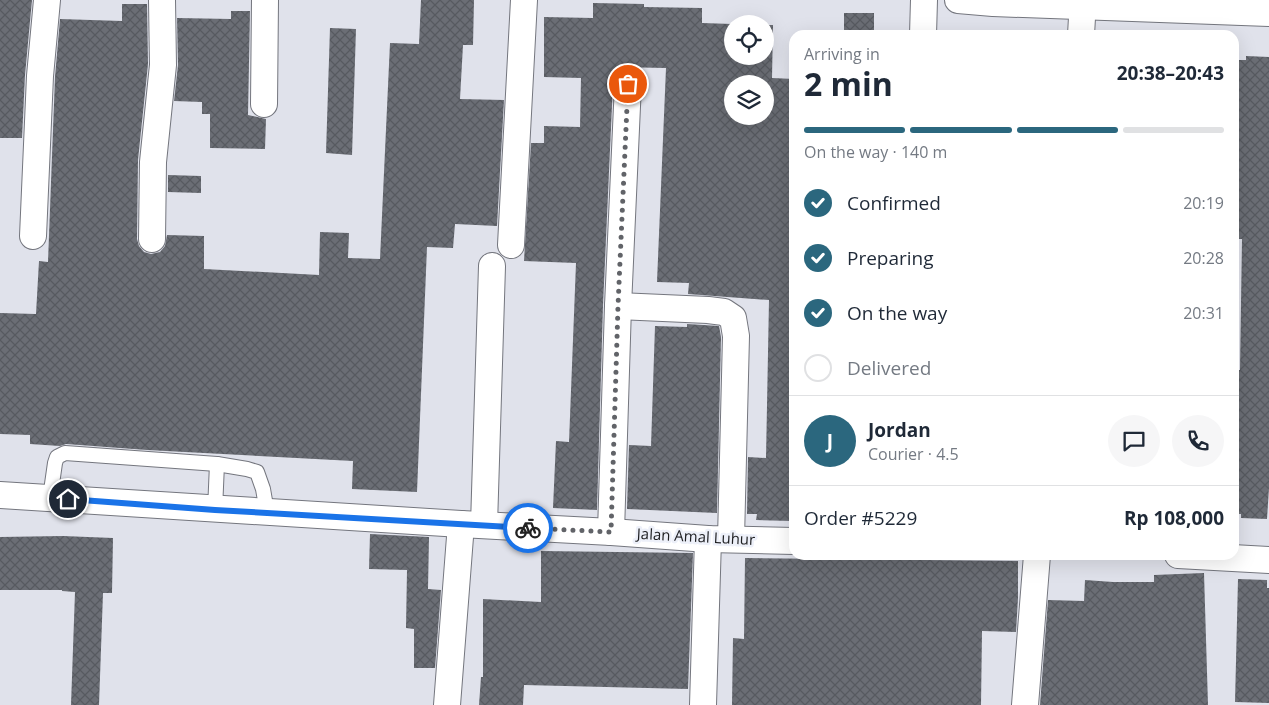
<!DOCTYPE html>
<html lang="en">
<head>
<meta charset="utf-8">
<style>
  body { margin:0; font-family:"Open Sans",sans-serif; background:#f6f6f7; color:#1f2937; height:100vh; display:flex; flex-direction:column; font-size:19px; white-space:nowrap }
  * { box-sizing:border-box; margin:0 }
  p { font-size:16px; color:#747a83 }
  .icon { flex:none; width:28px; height:28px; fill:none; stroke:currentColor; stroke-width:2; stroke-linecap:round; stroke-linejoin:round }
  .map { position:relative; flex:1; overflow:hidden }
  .drawer { position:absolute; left:789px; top:30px; width:450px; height:530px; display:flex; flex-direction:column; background:#fff; border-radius:15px; box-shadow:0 5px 20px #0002 }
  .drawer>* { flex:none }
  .tools { position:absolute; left:724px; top:15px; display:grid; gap:10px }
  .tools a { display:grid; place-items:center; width:50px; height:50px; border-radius:50%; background:#fff; box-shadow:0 5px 20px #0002; font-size:25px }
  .pin { position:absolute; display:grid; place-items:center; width:42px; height:42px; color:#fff; margin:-21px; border:2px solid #fff; border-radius:50%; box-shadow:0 1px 5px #0007 }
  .courier { position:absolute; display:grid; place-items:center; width:50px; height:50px; margin:-25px; border:4px solid #1a73e8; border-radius:50%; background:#fff; color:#222; box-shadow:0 1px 6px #0007 }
  .summary em { font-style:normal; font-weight:700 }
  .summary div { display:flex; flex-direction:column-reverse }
  .summary { display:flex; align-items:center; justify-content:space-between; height:85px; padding:0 15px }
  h1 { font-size:32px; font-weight:700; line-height:38px }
  .bar { display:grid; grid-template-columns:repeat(4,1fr); gap:8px 5px; align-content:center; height:60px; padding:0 15px }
  .bar i { height:6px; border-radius:4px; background:#e0e1e3 }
  .bar .current { background:#2b677e }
  .bar p { grid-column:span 4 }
  .line { display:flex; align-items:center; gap:12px; padding:0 15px; border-top:1px solid #e0e1e3 }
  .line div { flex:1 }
  .round { display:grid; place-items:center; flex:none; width:52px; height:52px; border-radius:26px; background:#f6f6f7 }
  ol { padding:0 15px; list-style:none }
  li { display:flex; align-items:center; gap:15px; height:55px }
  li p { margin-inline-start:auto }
  li .icon { padding:5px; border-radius:50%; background:#2b677e; color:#fff; stroke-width:4 }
  li:last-child { color:#747a83 }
  li i { width:28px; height:28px; border:2px solid #e0e1e3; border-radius:50% }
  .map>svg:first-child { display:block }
</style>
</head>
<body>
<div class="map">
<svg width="1269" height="705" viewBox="0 0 1269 705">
  <defs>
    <pattern id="building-cross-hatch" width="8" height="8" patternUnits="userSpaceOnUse" patternTransform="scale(1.25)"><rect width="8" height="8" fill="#6b6e75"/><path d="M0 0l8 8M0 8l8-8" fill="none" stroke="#575a60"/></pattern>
  </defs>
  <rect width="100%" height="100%" fill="#e0e2eb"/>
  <g fill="url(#building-cross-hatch)" fill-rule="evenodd">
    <polygon points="0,0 32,0 25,75 22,138 0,138"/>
    <polygon points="421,0 474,0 473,45 463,45 460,99 504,100 497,226 455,224 453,248 427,247 417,492 352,489 353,461 147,450 66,444 60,446 30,444 30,435 0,434 0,313 36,314 39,261 48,262 55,77 60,19 122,21 122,4 147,4 148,64 138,160 137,239 139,246 144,252 151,254 160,252 165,246 167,235 204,236 204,269 319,275 320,232 349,233 348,258 380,259 390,43 419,44"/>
    <path d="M593 3 644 4V7L702 8V23L732 24V56H765V25H773L772 78 794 79V151L790 249H794L792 521 756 520 757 514H747L748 457 766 458 769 300 688 294 689 283 657 282 666 68 616 67 613 83 603 305 597 510 553 508 556 441 569 442 576 263 524 261 531 143H544V126L580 127 581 78 544 77V17L593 18ZM732 84H765V116H732Z"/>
    <polygon points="231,11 250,11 248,115 266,119 265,149 210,148 210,114 202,114 202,102 174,101 178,65 177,18 231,19"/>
    <rect x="844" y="13" width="30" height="22"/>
    <polygon points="330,28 356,29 352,155 326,153"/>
    <polygon points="1246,56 1269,57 1269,488 1267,519 1241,518 1241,514 1234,514 1234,370 1240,370 1242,239 1237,239 1239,192 1234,192 1234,60 1246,60"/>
    <polygon points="168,175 201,176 201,193 168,192"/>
    <polygon points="687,324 719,326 721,337 717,513 627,509 629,445 651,446 655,326 687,327"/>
    <polygon points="370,534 429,537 428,589 441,590 435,668 414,668 414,629 406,628 407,570 369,569"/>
    <polygon points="63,536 113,538 112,593 103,593 99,705 71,705 75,592 62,591 62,590 0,590 0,537"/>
    <polygon points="541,551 693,553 688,689 524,685 523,705 479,705 481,677 483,677 483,599 541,602"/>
    <polygon points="745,558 1018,561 1018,598 1016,632 982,631 981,705 732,705 733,638 744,639"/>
    <polygon points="1204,573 1208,705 1040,705 1048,600 1084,601 1085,580 1113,582 1154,582 1154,575"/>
    <polygon points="1238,579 1267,580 1267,588 1269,588 1269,703 1235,702"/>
  </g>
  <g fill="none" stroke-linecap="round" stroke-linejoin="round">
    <defs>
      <g id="lane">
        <polyline points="50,498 55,463 57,457 65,453 217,464 247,469 257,472 263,489 267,512"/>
        <polyline points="215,510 217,464"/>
      </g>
      <g id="street">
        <polyline points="958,0 993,3 1269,13"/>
        <polyline points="923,35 924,0"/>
        <polyline points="1081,35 1083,0"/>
        <polyline points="264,104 265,0"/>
        <polyline points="33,236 40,76 47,0"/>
        <polyline points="152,239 153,162 163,65 162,0"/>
        <polyline points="511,245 524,0"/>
        <polyline points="618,306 708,310 724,312 733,318 736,336 731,539"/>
        <polyline points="0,495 461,524 611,532 708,539 794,541"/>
        <polyline points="484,525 492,266"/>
        <polyline points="611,532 618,306 628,84"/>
        <polyline points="1178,555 1269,560"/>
        <polyline points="447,705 461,524"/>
        <polyline points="703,705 708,539"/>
        <polyline points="1025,705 1037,555"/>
      </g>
    </defs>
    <use href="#lane" stroke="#74767e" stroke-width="16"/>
    <use href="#street" stroke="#74767e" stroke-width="28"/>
    <use href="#lane" stroke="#fff" stroke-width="14"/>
    <use href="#street" stroke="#fff" stroke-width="26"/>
  </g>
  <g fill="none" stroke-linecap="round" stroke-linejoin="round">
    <polyline stroke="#616368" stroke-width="5" stroke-dasharray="0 9" points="528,528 611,532 618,306 628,84"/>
    <polyline stroke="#1a73e8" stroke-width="6" points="68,499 215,510 528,528"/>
  </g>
  <g text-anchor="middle" stroke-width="5" stroke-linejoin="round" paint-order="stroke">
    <g font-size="15" fill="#1d1e21" stroke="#edf0f9">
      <text transform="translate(696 537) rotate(3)" y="5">Jalan Amal Luhur</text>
    </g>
  </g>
</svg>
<div class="tools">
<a><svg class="icon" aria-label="locate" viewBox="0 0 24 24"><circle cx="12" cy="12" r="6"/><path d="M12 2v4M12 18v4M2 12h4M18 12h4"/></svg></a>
<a><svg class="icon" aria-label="layers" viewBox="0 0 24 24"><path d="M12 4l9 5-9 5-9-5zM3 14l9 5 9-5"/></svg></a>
</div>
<div class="pin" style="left:628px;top:84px;background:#ea580c"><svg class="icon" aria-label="bag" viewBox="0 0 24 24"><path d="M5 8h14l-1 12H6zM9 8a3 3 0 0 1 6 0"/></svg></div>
<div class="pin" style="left:68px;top:499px;background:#1f2937"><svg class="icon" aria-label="home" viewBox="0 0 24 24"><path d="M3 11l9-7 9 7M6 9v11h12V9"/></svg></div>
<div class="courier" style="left:528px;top:528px"><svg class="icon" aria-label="bike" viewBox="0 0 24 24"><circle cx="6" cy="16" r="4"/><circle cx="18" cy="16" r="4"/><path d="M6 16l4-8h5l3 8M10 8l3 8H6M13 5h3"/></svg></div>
<section class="drawer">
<div class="summary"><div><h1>2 min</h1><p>Arriving in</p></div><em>20:38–20:43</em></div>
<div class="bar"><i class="current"></i><i class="current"></i><i class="current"></i><i></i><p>On the way · 140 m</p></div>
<ol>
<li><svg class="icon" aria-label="check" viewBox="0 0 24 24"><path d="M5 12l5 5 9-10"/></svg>Confirmed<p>20:19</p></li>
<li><svg class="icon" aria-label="check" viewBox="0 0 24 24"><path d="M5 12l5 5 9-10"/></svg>Preparing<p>20:28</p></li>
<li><svg class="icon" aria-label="check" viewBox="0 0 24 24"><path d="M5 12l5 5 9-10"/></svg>On the way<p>20:31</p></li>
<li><i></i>Delivered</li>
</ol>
<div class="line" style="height:90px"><b class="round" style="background:#2b677e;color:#fff">J</b><div><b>Jordan</b><p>Courier · 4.5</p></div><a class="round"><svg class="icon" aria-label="chat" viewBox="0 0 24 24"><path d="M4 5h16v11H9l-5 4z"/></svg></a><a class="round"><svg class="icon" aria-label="phone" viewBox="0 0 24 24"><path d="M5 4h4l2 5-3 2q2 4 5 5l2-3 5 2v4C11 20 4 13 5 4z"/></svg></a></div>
<div class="line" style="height:65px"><div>Order #5229</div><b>Rp 108,000</b></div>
</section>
</div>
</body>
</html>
